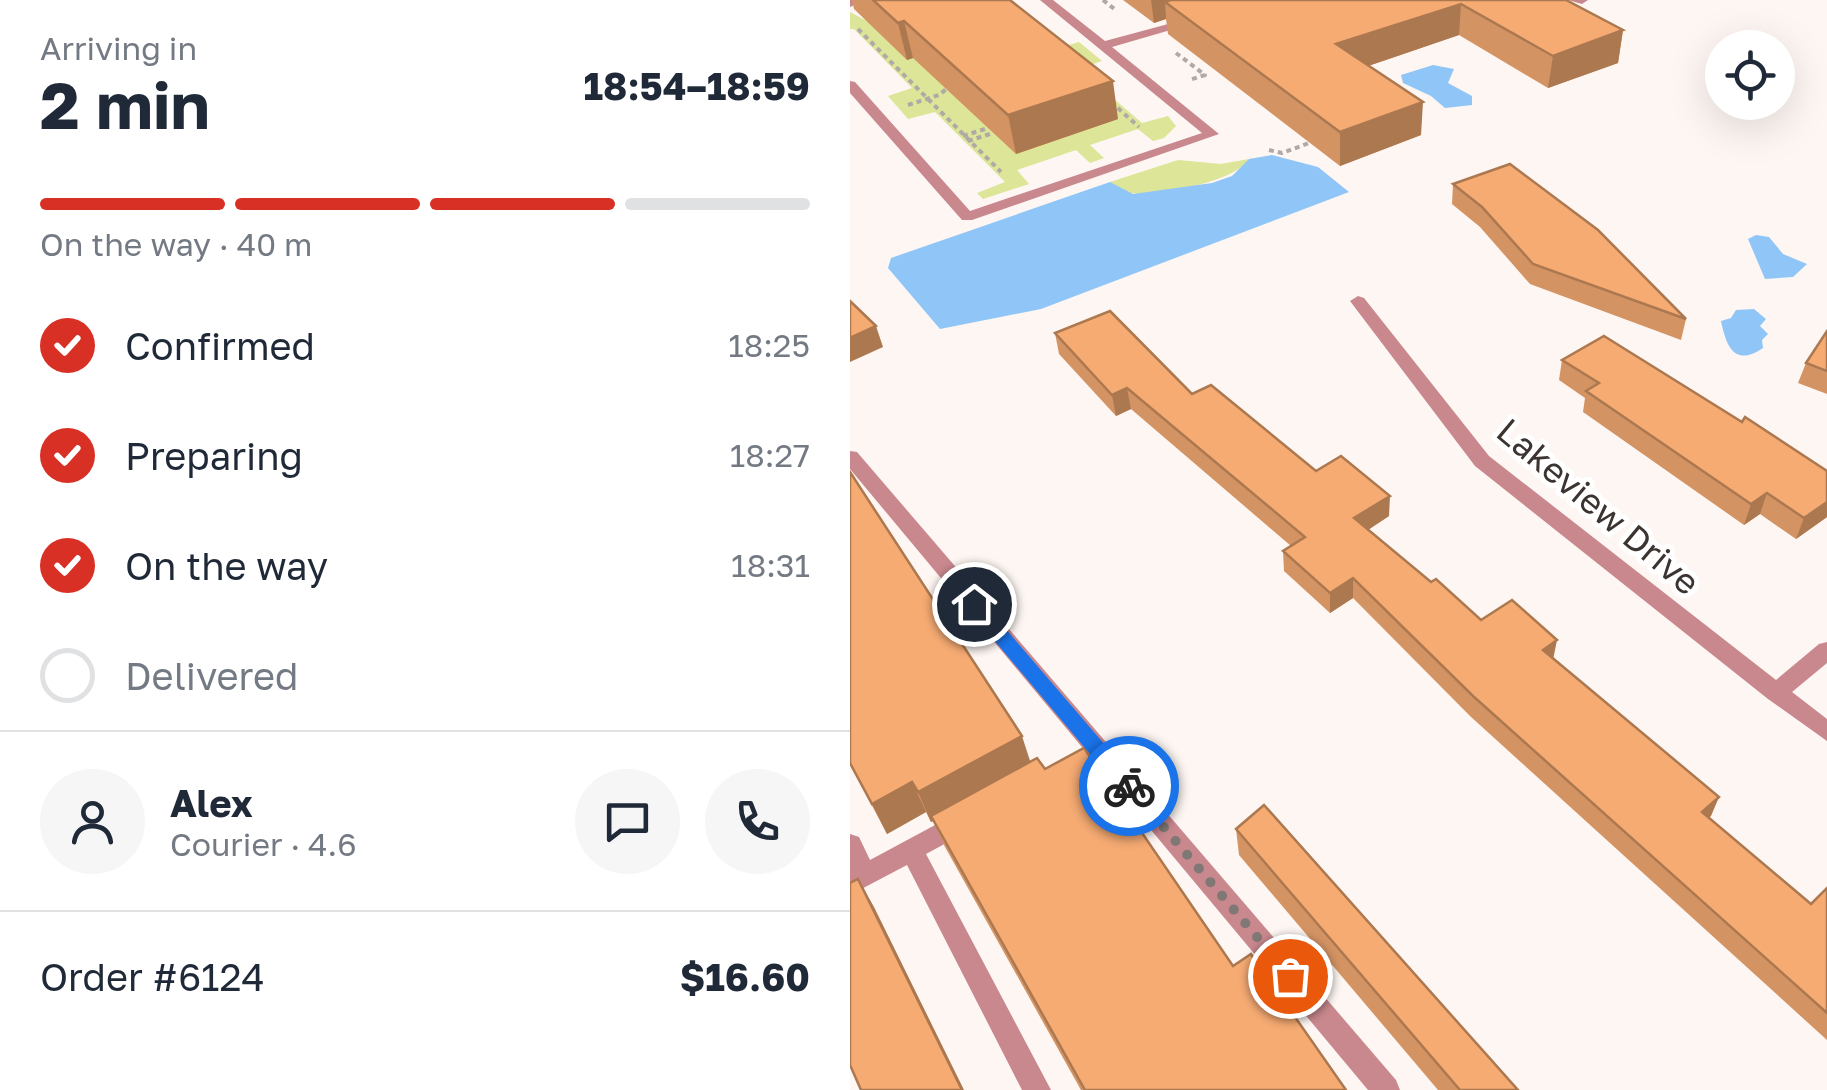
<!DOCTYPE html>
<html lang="en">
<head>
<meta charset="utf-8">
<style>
  body { margin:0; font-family:"Golos Text",sans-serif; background:#f6f6f7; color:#1f2937; height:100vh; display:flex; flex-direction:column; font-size:38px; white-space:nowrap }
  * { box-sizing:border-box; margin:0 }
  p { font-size:32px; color:#747a83 }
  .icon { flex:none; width:55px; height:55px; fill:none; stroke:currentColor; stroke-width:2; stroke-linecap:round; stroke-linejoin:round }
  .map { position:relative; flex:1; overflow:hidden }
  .sheet { display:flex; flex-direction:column; background:#fff; width:850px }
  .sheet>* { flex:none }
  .buttons { position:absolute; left:855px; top:30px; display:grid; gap:20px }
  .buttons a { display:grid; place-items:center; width:90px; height:90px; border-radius:50%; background:#fff; box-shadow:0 10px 40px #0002; font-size:50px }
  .pin { position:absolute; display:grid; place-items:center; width:85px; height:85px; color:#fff; margin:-42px; border:5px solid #fff; border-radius:50%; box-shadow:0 2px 10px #0007 }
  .courier { position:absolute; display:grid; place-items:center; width:100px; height:100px; margin:-50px; border:8px solid #1a73e8; border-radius:50%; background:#fff; color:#222; box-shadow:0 2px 12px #0007 }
  .summary em { font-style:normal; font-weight:700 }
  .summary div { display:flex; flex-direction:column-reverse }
  .summary { display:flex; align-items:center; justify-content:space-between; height:170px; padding:0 40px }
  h1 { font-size:65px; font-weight:700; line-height:75px }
  .bar { display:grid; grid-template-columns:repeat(4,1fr); gap:15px 10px; align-content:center; height:120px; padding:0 40px }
  .bar i { height:12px; border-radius:8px; background:#e0e1e3 }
  .bar .current { background:#d93025 }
  .bar p { grid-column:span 4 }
  .line { display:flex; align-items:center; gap:25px; padding:0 40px; border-top:2px solid #e0e1e3 }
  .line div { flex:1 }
  .round { display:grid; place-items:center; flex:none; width:105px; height:105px; border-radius:52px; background:#f6f6f7 }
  ol { padding:0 40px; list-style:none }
  li { display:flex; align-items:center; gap:30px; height:110px }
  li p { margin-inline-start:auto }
  li .icon { padding:10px; border-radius:50%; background:#d93025; color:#fff; stroke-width:4 }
  li:last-child { color:#747a83 }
  li i { width:55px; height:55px; border:5px solid #e0e1e3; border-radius:50% }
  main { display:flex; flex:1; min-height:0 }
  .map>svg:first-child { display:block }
</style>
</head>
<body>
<main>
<section class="sheet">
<div class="summary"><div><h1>2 min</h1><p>Arriving in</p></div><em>18:54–18:59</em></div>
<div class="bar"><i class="current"></i><i class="current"></i><i class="current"></i><i></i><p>On the way · 40 m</p></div>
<ol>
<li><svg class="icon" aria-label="check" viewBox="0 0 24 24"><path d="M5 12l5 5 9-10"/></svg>Confirmed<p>18:25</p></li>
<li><svg class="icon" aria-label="check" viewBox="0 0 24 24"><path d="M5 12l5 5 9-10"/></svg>Preparing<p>18:27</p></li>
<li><svg class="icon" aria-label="check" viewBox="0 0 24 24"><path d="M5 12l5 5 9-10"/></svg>On the way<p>18:31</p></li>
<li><i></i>Delivered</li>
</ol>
<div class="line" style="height:180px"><a class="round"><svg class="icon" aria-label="person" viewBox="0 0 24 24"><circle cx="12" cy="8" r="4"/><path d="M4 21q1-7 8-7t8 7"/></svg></a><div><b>Alex</b><p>Courier · 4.6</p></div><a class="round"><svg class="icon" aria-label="chat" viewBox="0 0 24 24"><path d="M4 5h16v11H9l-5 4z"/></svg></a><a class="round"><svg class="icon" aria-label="phone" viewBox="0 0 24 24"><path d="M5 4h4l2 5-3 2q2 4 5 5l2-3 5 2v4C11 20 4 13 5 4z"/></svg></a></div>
<div class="line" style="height:130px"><div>Order #6124</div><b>$16.60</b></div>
</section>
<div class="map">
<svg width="977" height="1090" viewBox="0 0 977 1090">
  <rect width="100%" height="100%" fill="#fdf6f2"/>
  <g fill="#dce598">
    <polygon points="90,0 205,49 229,42 252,61 229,69 292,123 318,116 326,126 314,138 303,141 288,129 240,145 254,158 240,163 226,150 167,170 179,184 133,199 127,193 155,182 85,112 58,119 38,96 62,88 4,29 0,29 0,12 15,20"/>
    <path d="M399 159C387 181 304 198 281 193 273 192 266 186 260 182L328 160 371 164Z"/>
  </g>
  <g fill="#8fc5f7">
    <polygon points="583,65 604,69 598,83 622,96 622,105 595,108 581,96 553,83 551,75"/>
    <polygon points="422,155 468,167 499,192 191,309 90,329 38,268 41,258 260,182 283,194 362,183 382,176 399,159"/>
    <polygon points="906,235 919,237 933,254 957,264 943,277 915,279 898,239"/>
    <path d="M904 309 916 319 910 326 918 334 912 340 913 348C884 368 876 345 871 321L881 318 886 310Z"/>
  </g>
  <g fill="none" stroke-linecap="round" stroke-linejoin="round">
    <g stroke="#b0a9a5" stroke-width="4" stroke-dasharray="5 4" stroke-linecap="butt">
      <polyline points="253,0 267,11"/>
      <polyline points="8,29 151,172"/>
      <polyline points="326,53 355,75 339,80"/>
      <polyline points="261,102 289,127"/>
      <polyline points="58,105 89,95 100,86"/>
      <polyline points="113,136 138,128"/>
      <polyline points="118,141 143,133"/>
      <polyline points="419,150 432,153 459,143"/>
    </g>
    <g fill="#c8888e" fill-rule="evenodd">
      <polygon points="0,451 7,452 546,1080 550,1090 518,1090 0,469"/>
      <polygon points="113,810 122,813 125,821 122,829 76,854 201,1090 172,1090 57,865 0,895 0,834 9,837 20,860"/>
    </g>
    <g fill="#c8888e" fill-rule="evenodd">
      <polygon points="0,0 16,0 0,7"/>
      <polygon points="190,0 203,0 255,41 348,16 348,22 262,47 369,134 122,220 112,220 0,93 0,81 5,82 120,211 352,133"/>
      <polygon points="718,0 738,0 732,4"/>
      <polygon points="508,296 514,298 639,456 926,680 969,644 977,642 977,663 942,692 977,719 977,741 918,699 625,466 500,301"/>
    </g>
  </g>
  <g fill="#d49363">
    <polygon points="2,0 161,0 268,119 166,154 63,58 57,60 4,9"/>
    <polygon points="273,0 716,0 773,30 768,63 698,88 609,35 518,66 571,135 490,166 318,34 316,19 304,23"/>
    <polygon points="603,184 836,319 831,340 680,284 630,227 602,204"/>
    <polygon points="977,331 977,394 948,383 956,363"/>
    <polygon points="205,333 342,394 539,516 518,530 581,582 631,620 704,659 869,797 859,818 961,904 977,888 977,1040 620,716 503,598 480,613 434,571 433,551 441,546 281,409 266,416 209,354"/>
    <polygon points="712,360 892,422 977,471 977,517 946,539 910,514 894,525 733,412 735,398 709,380"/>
    <polygon points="180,761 195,769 383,966 496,1090 231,1090 95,847 83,821 81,822 76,812 37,834 0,764"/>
    <polygon points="386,829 668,1090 588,1090 389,855"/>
  </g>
  <g fill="#ac7850">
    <polygon points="301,0 374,0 315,2 316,19 304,23"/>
    <polygon points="611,4 609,35 486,77 486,44"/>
    <polygon points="54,21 63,58 57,60 48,23"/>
    <polygon points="773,30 768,63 698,88 703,56"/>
    <polygon points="263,81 268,119 166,154 158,115"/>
    <polygon points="573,102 571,135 490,166 490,132"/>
    <polygon points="26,326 33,347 0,362 0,338"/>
    <polygon points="277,388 281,409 266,416 262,395"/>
    <polygon points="917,493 910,514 894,525 901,504"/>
    <polygon points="540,496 539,516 504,539 504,518"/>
    <polygon points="977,502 977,517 946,539 954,518"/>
    <polygon points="503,578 503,598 480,613 480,593"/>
    <polygon points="707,640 703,660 693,650"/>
    <polygon points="172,736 182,767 81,822 68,792"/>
    <polygon points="62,782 76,812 37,834 22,804"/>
    <polygon points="869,797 861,816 845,831 852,812"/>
    <polygon points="8,879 24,907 114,1090 112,1090"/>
  </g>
  <g fill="#f6ab73" stroke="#ac7850" stroke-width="2.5">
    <polygon points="23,0 160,0 263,81 158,115 54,21 48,23"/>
    <polygon points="321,0 716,0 773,30 703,56 611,4 486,44 573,102 490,132 315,2"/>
    <polygon points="660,164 748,230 836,319 683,264 632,207 603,184"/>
    <polygon points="0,301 26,326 0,338"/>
    <polygon points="260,311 342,394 361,385 466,471 491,456 540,496 504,518 581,582 586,579 631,620 662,600 707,640 693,650 869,797 852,812 961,904 977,888 977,1013 623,696 503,578 480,593 433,551 455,537 277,388 262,395 205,333"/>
    <polygon points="977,331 977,371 956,363"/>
    <polygon points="754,336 892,422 895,417 977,471 977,502 954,518 917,493 901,504 736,391 749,383 712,360"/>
    <polygon points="0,472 172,736 68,792 62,782 22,804 0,763"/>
    <polygon points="234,748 383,966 401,954 496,1090 235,1090 81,816 187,758 195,769"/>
    <polygon points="414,805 668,1090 610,1090 386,829"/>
    <polygon points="8,879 112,1090 11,1090 0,1065 0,883"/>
  </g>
  <polygon fill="#1a73e8" points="124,598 130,599 285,780 285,792 272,792 118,609 116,604"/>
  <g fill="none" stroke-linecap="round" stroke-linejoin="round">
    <polyline stroke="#7f7874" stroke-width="10" stroke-dasharray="0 18" points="279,786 440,976"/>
  </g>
  <g text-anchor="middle" stroke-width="10" stroke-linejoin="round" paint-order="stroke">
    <g font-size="35" fill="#3b3430" stroke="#fff">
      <text transform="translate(748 507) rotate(40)" y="12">Lakeview Drive</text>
    </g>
  </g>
</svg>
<div class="buttons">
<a><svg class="icon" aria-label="locate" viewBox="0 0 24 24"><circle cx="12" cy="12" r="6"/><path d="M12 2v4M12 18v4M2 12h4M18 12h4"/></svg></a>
</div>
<div class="pin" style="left:440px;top:976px;background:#ea580c"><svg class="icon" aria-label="bag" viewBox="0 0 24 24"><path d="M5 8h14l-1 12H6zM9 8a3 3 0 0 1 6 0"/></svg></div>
<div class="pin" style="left:124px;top:604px;background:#1f2937"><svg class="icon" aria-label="home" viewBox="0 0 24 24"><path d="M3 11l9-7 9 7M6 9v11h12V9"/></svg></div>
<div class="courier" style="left:279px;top:786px"><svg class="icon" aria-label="bike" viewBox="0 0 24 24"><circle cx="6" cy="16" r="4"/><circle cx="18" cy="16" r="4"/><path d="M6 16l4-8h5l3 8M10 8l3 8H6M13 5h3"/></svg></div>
</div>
</main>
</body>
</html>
